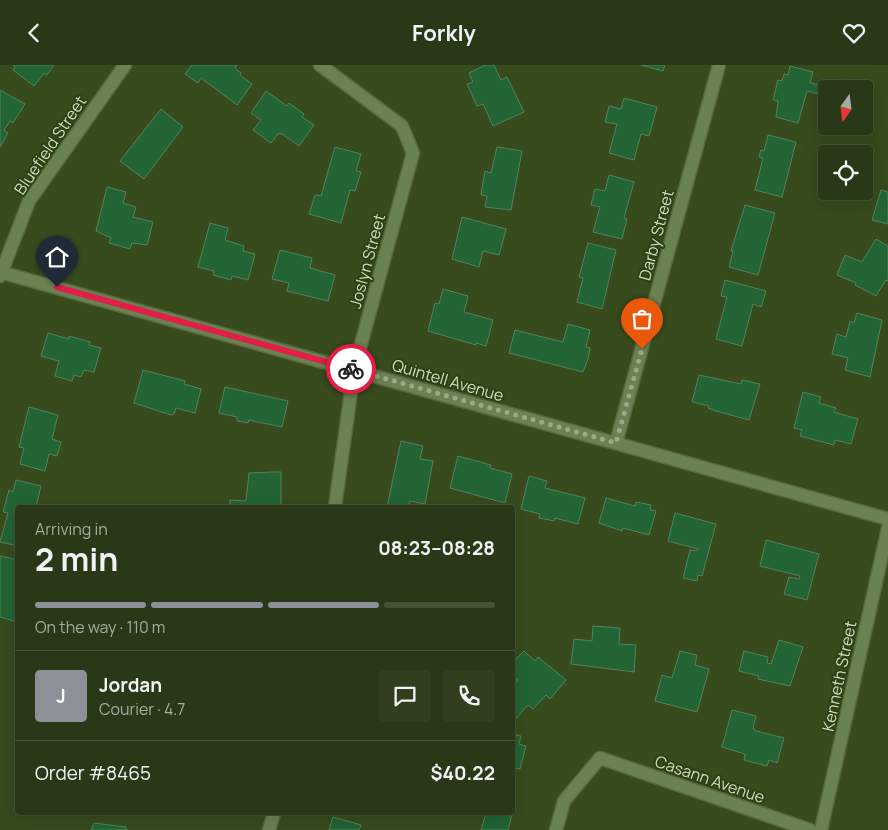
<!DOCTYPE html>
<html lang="en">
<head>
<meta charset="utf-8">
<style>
  body { margin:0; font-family:Manrope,sans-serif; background:#313f1f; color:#f1f3f6; height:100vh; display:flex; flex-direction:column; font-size:19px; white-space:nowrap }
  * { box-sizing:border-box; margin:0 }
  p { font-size:16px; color:#a5aca1 }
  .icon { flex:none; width:28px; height:28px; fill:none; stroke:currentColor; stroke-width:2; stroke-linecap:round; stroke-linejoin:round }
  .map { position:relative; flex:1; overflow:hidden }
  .side { position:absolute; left:15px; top:440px; width:500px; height:310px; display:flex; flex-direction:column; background:#293816; border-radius:5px; box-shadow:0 5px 20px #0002,0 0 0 1px #455235 }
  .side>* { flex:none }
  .needle { width:32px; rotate:194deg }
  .tools { position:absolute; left:818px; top:15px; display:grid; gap:10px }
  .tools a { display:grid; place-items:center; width:55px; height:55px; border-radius:5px; background:#293816; box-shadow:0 5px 20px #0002,0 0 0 1px #455235; font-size:25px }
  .pin { position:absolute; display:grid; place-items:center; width:42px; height:42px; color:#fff; margin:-51px -21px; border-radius:50% 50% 50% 0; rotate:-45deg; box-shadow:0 0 5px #0007 }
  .pin .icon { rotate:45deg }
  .courier { position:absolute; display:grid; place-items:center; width:50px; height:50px; margin:-25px; border:4px solid #e11d48; border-radius:50%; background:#fff; color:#222; box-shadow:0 1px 6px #0007 }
  .overview em { font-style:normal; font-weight:700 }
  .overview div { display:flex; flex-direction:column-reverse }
  .overview { display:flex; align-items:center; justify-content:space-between; height:85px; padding:0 20px }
  h1 { font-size:32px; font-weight:700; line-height:38px }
  .bar { display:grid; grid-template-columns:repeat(4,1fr); gap:8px 5px; align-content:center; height:60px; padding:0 20px }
  .bar i { height:6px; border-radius:4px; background:#455235 }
  .bar .current { background:#8c9099 }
  .bar p { grid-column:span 4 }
  .line { display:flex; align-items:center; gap:12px; padding:0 20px; border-top:1px solid #455235 }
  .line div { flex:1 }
  .round { display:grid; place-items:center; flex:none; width:52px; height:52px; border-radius:5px; background:#313f1f }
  header { display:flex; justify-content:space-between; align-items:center; height:65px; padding:0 20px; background:#293816; font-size:22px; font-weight:700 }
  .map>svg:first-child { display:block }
</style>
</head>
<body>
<header><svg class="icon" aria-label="back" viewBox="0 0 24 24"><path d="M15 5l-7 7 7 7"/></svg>Forkly<svg class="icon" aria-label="heart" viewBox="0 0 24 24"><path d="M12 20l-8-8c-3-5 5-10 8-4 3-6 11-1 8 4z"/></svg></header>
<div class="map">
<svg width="888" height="765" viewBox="0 0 888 765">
  <rect width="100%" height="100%" fill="#374b1d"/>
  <g fill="#226434" stroke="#55825e">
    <polygon points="13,0 54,0 47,10 44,8 34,21 13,5 15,2"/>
    <polygon points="192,0 237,0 235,3 241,8 240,10 252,19 237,40 201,13 198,18 185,9"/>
    <polygon points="485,0 494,0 501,15 507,12 524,47 493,61 483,39 477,41 467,19 473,17 469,8"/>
    <polygon points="641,0 665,0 663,6"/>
    <polygon points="790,1 813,7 810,18 841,24 826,24 826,43 822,42 823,30 807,26 798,58 776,52 778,36 773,35 778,15 782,16 784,9 788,10"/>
    <polygon points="0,25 25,39 13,58 10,56 4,65 8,68 0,82"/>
    <polygon points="266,26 287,41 289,38 304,49 302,52 314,60 299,81 282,69 278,69 271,78 253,65 261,55 251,48"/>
    <polygon points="624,33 657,42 649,71 641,69 634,95 609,88 617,59 605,57 609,41 621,44"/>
    <polygon points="161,44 183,62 144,114 120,96"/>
    <polygon points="768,70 796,77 782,132 755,125 763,93 759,92 761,85 764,86"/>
    <polygon points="335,82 361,89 356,106 361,107 355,126 350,125 341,158 309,149 315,130 321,131"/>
    <polygon points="497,82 522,86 511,145 485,142 487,131 481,130 485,106 491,108"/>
    <polygon points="609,110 634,117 624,153 627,154 622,174 593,167 600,142 591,140 595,124 605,126"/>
    <polygon points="107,122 126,127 123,138 136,142 133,152 153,157 147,180 132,178 130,184 109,178 111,173 96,166"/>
    <polygon points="881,125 888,127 888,159 872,155"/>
    <polygon points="745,140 775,148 758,210 729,202 733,186 731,186"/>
    <polygon points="462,152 506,164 499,190 483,186 479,202 452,194"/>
    <polygon points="210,158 228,163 225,175 244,181 243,186 255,189 248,215 232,211 231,215 213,210 214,206 198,202"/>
    <polygon points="876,174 888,181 888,216 886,215 876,231 855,220 856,218 837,210 845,190 862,197"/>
    <polygon points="588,178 616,185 602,244 577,237 583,213 579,212"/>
    <polygon points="280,185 312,193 310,203 335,210 328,236 287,226 289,218 272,214"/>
    <polygon points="725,215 766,226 761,242 753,239 742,281 716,274 727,232 721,231"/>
    <polygon points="443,224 468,231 464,247 493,255 486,281 476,278 476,280 428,266 435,238 439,239"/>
    <polygon points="857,248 882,255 870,312 845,305 848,293 832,289 837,269 846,272 850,256 854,258"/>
    <polygon points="568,259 590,265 586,282 590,283 588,294 583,307 509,288 515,265 563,277"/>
    <polygon points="48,268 69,274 69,271 90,277 89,280 101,283 94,307 84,305 81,312 74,310 72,316 55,311 59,296 41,291"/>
    <polygon points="143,305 185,316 184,319 201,324 195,348 176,343 174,349 171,350 134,338"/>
    <polygon points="699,310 741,319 742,315 760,319 749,355 716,346 708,343 709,341 692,337"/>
    <polygon points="225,322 288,336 282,362 249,355 248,358 237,356 237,352 219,348"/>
    <polygon points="803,327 821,332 819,338 836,343 834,347 858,354 851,379 835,375 834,380 800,371 802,365 794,363"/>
    <polygon points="29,342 58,350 52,374 61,377 57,391 49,389 45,406 20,399 24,383 19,382"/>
    <polygon points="401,376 423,381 420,394 433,396 425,439 410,436 408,442 387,442"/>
    <polygon points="458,391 491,400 490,403 512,409 505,438 450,423"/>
    <polygon points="273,407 281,407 281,442 230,442 230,435 246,436 249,408"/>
    <polygon points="529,411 547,416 545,423 585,433 578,459 555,453 554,456 539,453 540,449 521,444"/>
    <polygon points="16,415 41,421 36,442 18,442 18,481 0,477 8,448 3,447 9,425 13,427"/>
    <polygon points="606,433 635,441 636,437 651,440 650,445 656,446 649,470 623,463 622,466 599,458"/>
    <polygon points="675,448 716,459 702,511 698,510 697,516 683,513 690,485 697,486 698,484 668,476"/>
    <polygon points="766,475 819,489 807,535 784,529 789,512 799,514 800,511 760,501"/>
    <polygon points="0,491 18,495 18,543 14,556 0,552"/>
    <polygon points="593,561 620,563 619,579 636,580 634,607 571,599 574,574 592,576"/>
    <polygon points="779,575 803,582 790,621 758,614 759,611 739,606 744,586 768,592 767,598 771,599"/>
    <polygon points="524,586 535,596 538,592 566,615 550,634 546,630 533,644 528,640 517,653 512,649 512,621 518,615 512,611 512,598"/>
    <polygon points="680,586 697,590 695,600 709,604 697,647 655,636 662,610 672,613"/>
    <polygon points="732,645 756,651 753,663 756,666 784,673 777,698 769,695 767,701 744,695 745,689 722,682"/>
    <polygon points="512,669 521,671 519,679 526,681 520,704 516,703 513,713"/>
    <polygon points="513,746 508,765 481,765 486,748"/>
    <polygon points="333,752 361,760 359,765 329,765"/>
    <polygon points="94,758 126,762 125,765 128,765 91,765"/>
  </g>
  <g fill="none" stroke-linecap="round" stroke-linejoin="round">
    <defs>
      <g id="street">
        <polyline points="320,0 402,61 413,88 354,305 335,442"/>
        <polyline points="0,207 888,454"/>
        <polyline points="0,211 29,136 125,0"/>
        <polyline points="616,378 719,0"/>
        <polyline points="269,765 274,748"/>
        <polyline points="556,765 564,736 600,693 810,765"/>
        <polyline points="821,765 888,463"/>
      </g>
    </defs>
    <use href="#street" stroke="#57683f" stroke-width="15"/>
    <use href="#street" stroke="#6a8151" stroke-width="12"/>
  </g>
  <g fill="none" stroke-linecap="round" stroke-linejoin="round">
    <polyline stroke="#9aaa89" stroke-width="5" stroke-dasharray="0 9" points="351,304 616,378 642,284"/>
    <polyline stroke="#e11d48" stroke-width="6" points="57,222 351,304"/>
  </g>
  <g text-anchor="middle" stroke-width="4" stroke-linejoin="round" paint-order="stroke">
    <g font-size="16" fill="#d0ddc3" stroke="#2d4111">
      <text transform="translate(50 80) rotate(-56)" y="6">Bluefield Street</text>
      <text transform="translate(656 170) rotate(-75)" y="6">Darby Street</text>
      <text transform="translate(367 196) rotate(-75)" y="6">Joslyn Street</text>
      <text transform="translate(448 315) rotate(16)" y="6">Quintell Avenue</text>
      <text transform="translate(839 611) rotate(-78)" y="6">Kenneth Street</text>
      <text transform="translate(710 714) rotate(19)" y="6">Casann Avenue</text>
    </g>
  </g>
</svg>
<div class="tools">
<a><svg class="needle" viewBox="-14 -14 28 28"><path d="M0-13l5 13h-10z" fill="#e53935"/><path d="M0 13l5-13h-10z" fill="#a5aca1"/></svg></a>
<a><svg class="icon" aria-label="locate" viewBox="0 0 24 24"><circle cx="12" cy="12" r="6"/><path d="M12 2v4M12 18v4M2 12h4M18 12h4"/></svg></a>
</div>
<div class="pin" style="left:642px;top:284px;background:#ea580c"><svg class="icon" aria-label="bag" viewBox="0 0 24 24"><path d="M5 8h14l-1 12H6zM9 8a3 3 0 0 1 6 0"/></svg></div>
<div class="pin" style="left:57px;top:222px;background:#1f2937"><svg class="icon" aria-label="home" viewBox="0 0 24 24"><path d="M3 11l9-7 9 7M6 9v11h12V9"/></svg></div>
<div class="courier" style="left:351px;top:304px"><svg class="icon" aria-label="bike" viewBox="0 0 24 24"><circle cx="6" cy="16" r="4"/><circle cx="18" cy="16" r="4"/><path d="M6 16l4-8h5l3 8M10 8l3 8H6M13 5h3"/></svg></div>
<section class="side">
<div class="overview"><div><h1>2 min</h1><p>Arriving in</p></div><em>08:23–08:28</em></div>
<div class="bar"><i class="current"></i><i class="current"></i><i class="current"></i><i></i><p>On the way · 110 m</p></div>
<div class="line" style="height:90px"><b class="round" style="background:#8c9099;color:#fff">J</b><div><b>Jordan</b><p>Courier · 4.7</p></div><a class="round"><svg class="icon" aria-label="chat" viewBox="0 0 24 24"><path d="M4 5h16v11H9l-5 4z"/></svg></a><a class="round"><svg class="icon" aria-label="phone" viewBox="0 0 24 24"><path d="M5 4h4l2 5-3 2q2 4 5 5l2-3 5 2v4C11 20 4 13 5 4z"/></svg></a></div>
<div class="line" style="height:65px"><div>Order #8465</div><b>$40.22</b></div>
</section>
</div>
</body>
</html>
